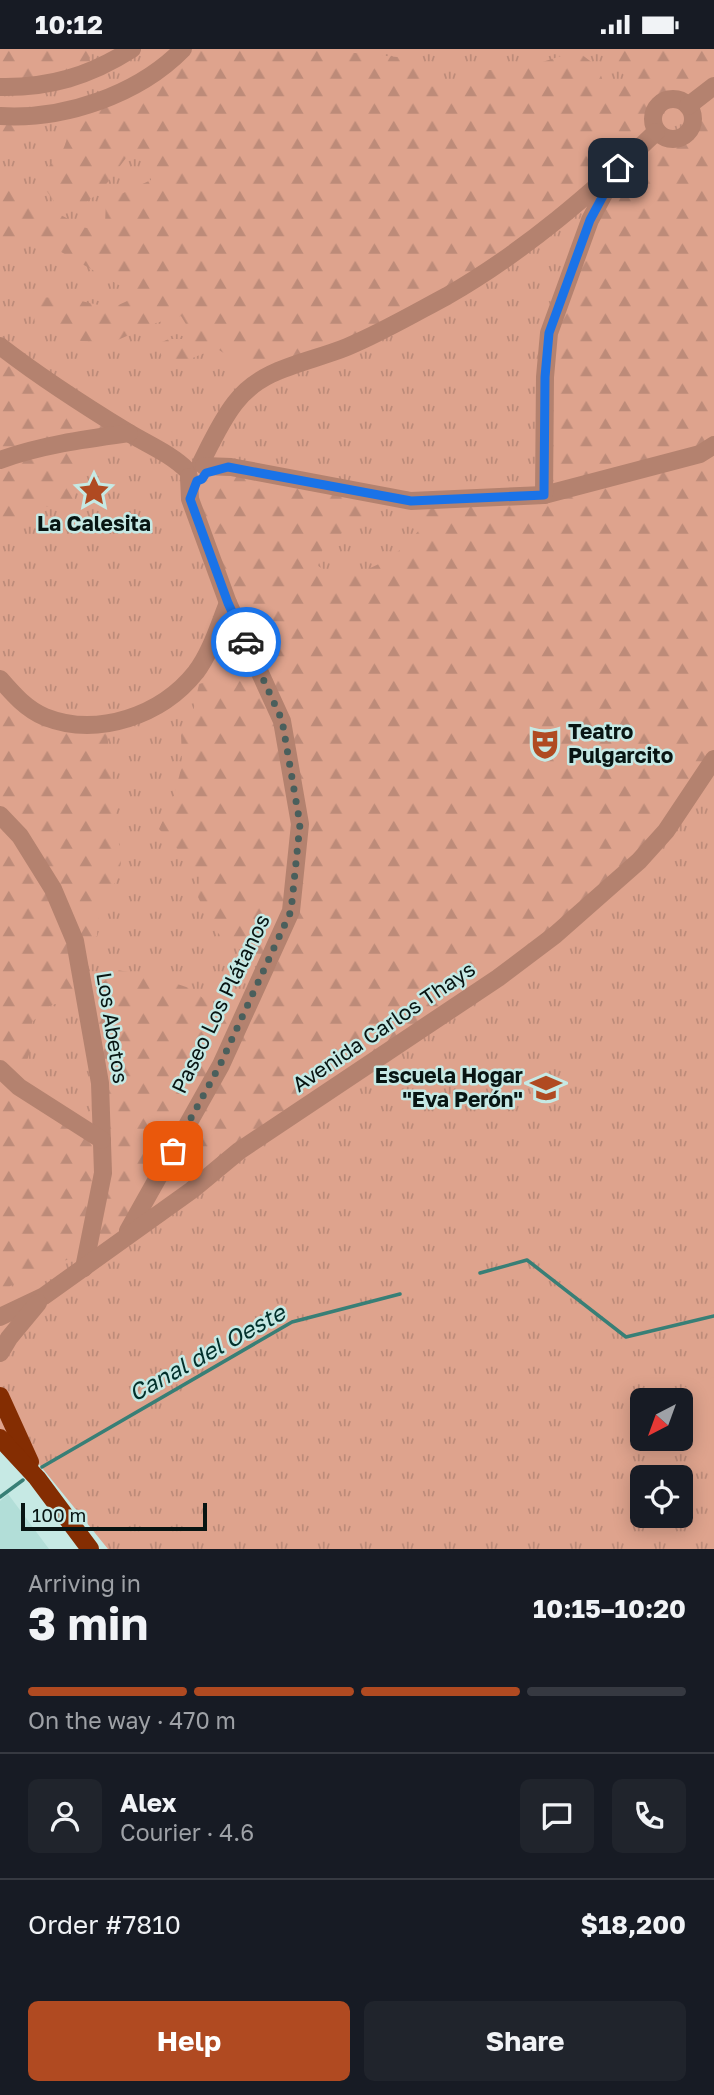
<!DOCTYPE html>
<html lang="en">
<head>
<meta charset="utf-8">
<style>
  body { margin:0; font-family:"Golos Text",sans-serif; background:#20242c; color:#f1f3f6; height:100vh; display:flex; flex-direction:column; font-size:26px; white-space:nowrap }
  * { box-sizing:border-box; margin:0 }
  p { font-size:23px; color:#9ea1a6 }
  .icon { flex:none; width:38px; height:38px; fill:none; stroke:currentColor; stroke-width:2; stroke-linecap:round; stroke-linejoin:round }
  .map { position:relative; height:1500px; overflow:hidden }
  .sheet { display:flex; flex-direction:column; background:#171b24; flex:1 }
  .sheet>* { flex:none }
  .needle { width:46px; rotate:221deg }
  .buttons { position:absolute; left:630px; top:1339px; display:grid; gap:14px }
  .buttons a { display:grid; place-items:center; width:63px; height:63px; border-radius:10px; background:#171b24; box-shadow:0 4px 18px #0003; font-size:35px }
  .scale { position:absolute; left:21px; bottom:18px; width:186px; box-sizing:border-box; padding-left:7px; border:4px solid #081513; border-top:0; font-size:19px; line-height:24px; white-space:nowrap; color:#081513; -webkit-text-stroke:5px #c6e9e4; paint-order:stroke }
  .pin { position:absolute; display:grid; place-items:center; width:60px; height:60px; color:#fff; margin:-30px; border-radius:14px; box-shadow:0 4px 10px #0006 }
  .courier { position:absolute; display:grid; place-items:center; width:70px; height:70px; margin:-35px; border:5px solid #1a73e8; border-radius:50%; background:#fff; color:#222; box-shadow:0 2px 9px #0007 }
  .headline em { font-style:normal; font-weight:700 }
  .headline div { display:flex; flex-direction:column-reverse }
  .headline { display:flex; align-items:center; justify-content:space-between; height:119px; padding:0 28px }
  h1 { font-size:46px; font-weight:700; line-height:52px }
  .bar { display:grid; grid-template-columns:repeat(4,1fr); gap:10px 7px; align-content:center; height:84px; padding:0 28px }
  .bar i { height:9px; border-radius:5px; background:#363941 }
  .bar .active { background:#b04a21 }
  .bar p { grid-column:span 4 }
  .line { display:flex; align-items:center; gap:18px; padding:0 28px; border-top:2px solid #363941 }
  .line div { flex:1 }
  .round { display:grid; place-items:center; flex:none; width:74px; height:74px; border-radius:10px; background:#20242c }
  .cta { display:flex; gap:14px; margin-top:auto; padding:14px 28px }
  .cta a { flex:1; height:80px; border-radius:10px; background:#b04a21; color:#fff; font-size:28px; font-weight:700; line-height:80px; text-align:center }
  .cta a+a { background:#20242c; color:#f1f3f6 }
  .status { display:flex; justify-content:space-between; align-items:center; height:49px; padding:0 35px; background:#171b24; direction:ltr }
  .status svg { height:19px; fill:currentColor }
  .map>svg:first-child { display:block }
</style>
</head>
<body>
<div class="status"><b>10:12</b><svg viewBox="0 0 49 12"><path d="M0 12V9h3v3zM5 12V6h3v6zM10 12V3h3v9zM15 12V0h3v12zM26 1h20v11H26zM47 4h2v5h-2z"/></svg></div>
<div class="map">
<svg width="714" height="1500" viewBox="0 0 714 1500">
  <defs>
    <pattern id="grass-tufts" width="24" height="20" patternUnits="userSpaceOnUse" patternTransform="scale(1.75)"><rect width="24" height="20" fill="#dea38d"/><path d="M3 7l-1-3M5 7V3M7 7l1-3M15 17l-1-3M17 17v-4M19 17l1-3" fill="none" stroke="#bd8b79"/></pattern>
    <pattern id="forest-firs" width="22" height="20" patternUnits="userSpaceOnUse" patternTransform="scale(1.75)"><rect width="22" height="20" fill="#dea38d"/><path d="M5 1l3.5 6h-7zM16 11l3.5 6h-7z" fill="#bd8b79"/></pattern>
  </defs>
  <rect width="100%" height="100%" fill="#c6e9e4"/>
  <polygon fill="#b2ded8" points="8,1445 49,1500 0,1500 0,1452"/>
  <path fill="url(#grass-tufts)" fill-rule="evenodd" d="M0 0H714V1500H108L34 1409 0 1381ZM642 1351H681V1390H642ZM642 1428H681V1466H642Z"/>
  <g fill="url(#forest-firs)" fill-rule="evenodd">
    <polygon points="0,0 93,0 85,23 8,38 15,19 0,16"/>
    <path d="M183 0C261 0 344 0 420 11L424 38 450 36 478 21H517L577 2 598 18 605 38 619 39 629 30 618 21 617 0H714V710L666 782 598 849 86 1207 48 1215 0 1243V630L43 667 106 674 121 814 116 833 100 848 97 887 75 892 86 948 117 921 157 928 189 939 239 975 269 910 232 898 213 879 198 848 201 826 159 780 174 747 182 716 181 684 193 663 199 635 258 618 190 450 197 432 202 430 206 424 228 418 388 448 323 499 318 517 338 529C380 518 396 510 424 475L411 452 544 446 549 284 616 121 448 246 262 329 216 299 181 314 163 310 157 295 169 290H195L181 267 156 274 111 294 81 292 35 274 31 248 68 249 112 259 138 247 28 184 0 202V130L21 139 45 158 86 179 105 175 106 152 151 131 149 110 126 109 101 142 79 159 57 157 37 128C65 104 69 98 69 61L100 51ZM671 49C697 52 700 82 676 90 649 89 644 55 671 49ZM85 949 101 1090 19 1038 30 1002 32 973 51 956Z"/>
    <polygon points="0,67 38,67 20,100 0,99"/>
    <path d="M25 316 129 384 94 389 73 434 75 452C34 459 27 461 0 494V318Z"/>
  </g>
  <polygon fill="#dea38d" points="714,1328 714,1426 681,1381 681,1351 658,1351 656,1348"/>
  <g fill="none" stroke-linecap="round" stroke-linejoin="round">
    <g stroke="#387f76" stroke-width="3.5">
      <polyline points="480,1224 527,1211 626,1288 714,1267"/>
      <polyline points="42,1418 292,1273 400,1245"/>
      <polyline points="0,1448 23,1431"/>
    </g>
    <g stroke="#b4826f" stroke-width="18">
      <path d="M0 38C49 39 90 27 132 0"/>
      <circle cx="673" cy="70" r="20"/>
      <polyline points="688,57 714,37"/>
      <path d="M0 67C64 71 138 46 183 0"/>
      <path d="M0 297C41 329 85 357 129 384 149 396 171 405 188 422"/>
      <path d="M0 411C41 396 86 390 129 384"/>
      <path d="M201 414C211 394 221 372 235 354 262 318 308 314 347 298 381 284 415 264 447 247 524 203 593 143 656 83"/>
      <polyline points="204,417 231,418 411,452 544,446 700,405 714,396"/>
      <polyline points="544,446 545,328 549,284 590,171 613,128"/>
      <path d="M0 630C13 645 26 660 45 668 98 689 162 666 196 623 211 603 219 576 228 554"/>
      <polyline points="0,766 20,787 53,840 75,892 100,1034 103,1124 84,1219"/>
      <polyline points="0,1020 19,1038 102,1091"/>
      <polyline points="128,1182 221,1016 291,862 300,775 282,672 228,554 190,450 189,428"/>
      <polyline points="0,1268 44,1247 192,1141 239,1102 498,929 555,886 639,812 666,782 714,710"/>
      <polyline points="0,1304 9,1289 38,1254"/>
    </g>
    <g stroke="#842d02" stroke-width="18">
      <polyline points="0,1347 30,1413"/>
      <polyline points="0,1389 37,1429 90,1500"/>
    </g>
  </g>
  <g fill="none" stroke-linecap="round" stroke-linejoin="round">
    <polyline stroke="#4a5f5c" stroke-width="7" stroke-dasharray="0 12.6" points="173,1102 220,1016 291,862 300,775 282,671 246,593"/>
    <polyline stroke="#1a73e8" stroke-width="9" points="246,593 228,554 190,450 197,432 202,430 206,424 228,418 411,452 544,446 545,328 549,284 590,171 618,119"/>
  </g>
  <defs>
    <symbol id="sight-bare" viewBox="-9 -9 18 18"><path d="M0-6L1.8-2.2L6-1.7L2.9 1.2L3.7 5.4L0 3.3L-3.7 5.4L-2.9 1.2L-6-1.7L-1.8-2.2Z" fill="#b04a21" stroke="#c6e9e4" stroke-width="2.5" paint-order="stroke"/></symbol>
    <symbol id="theatre-bare" viewBox="-9 -9 18 18"><path d="M-5-5.5Q0-4 5-5.5V0Q5 5 0 6Q-5 5-5 0ZM-3.3-2.5H-1v1.5H-3.3ZM1-2.5H3.3v1.5H1ZM-2.8 1Q0 5.5 2.8 1Z" fill="#b04a21" stroke="#c6e9e4" stroke-width="2.5" paint-order="stroke"/></symbol>
    <symbol id="school-bare" viewBox="-9 -9 18 18"><path d="M0-5L7-2L0 1L-7-2ZM-4 1L0 2.5L4 1V4Q0 6-4 4Z" fill="#b04a21" stroke="#c6e9e4" stroke-width="2.5" paint-order="stroke"/></symbol>
  </defs>
  <g fill-rule="evenodd">
    <use href="#sight-bare" x="72" y="420" width="44" height="44"/>
    <use href="#theatre-bare" x="523" y="673" width="44" height="44"/>
    <use href="#school-bare" x="524" y="1017" width="44" height="44"/>
  </g>
  <g text-anchor="middle" stroke-width="5" stroke-linejoin="round" paint-order="stroke">
    <g font-size="21" font-weight="bold" fill="#081513" stroke="#c6e9e4">
      <text x="94" y="482">La Calesita</text>
      <text x="568" y="690" text-anchor="start">Teatro<tspan x="568" dy="24">Pulgarcito</tspan></text>
      <text x="523" y="1034" text-anchor="end">Escuela Hogar<tspan x="523" dy="24">"Eva Perón"</tspan></text>
    </g>
    <g font-size="21" fill="#081513" stroke="#c6e9e4">
      <text transform="translate(221 955) rotate(-64)" y="7">Paseo Los Plátanos</text>
      <text transform="translate(384 978) rotate(-34)" y="7">Avenida Carlos Thays</text>
      <text transform="translate(112 979) rotate(81)" y="7">Los Abetos</text>
    </g>
    <g font-size="23" font-style="italic" fill="#02312c" stroke="#c6e9e4">
      <text transform="translate(207 1304) rotate(-29)" y="8">Canal del Oeste</text>
    </g>
  </g>
</svg>
<div class="buttons">
<a><svg class="needle" viewBox="-14 -14 28 28"><path d="M0-13l5 13h-10z" fill="#e53935"/><path d="M0 13l5-13h-10z" fill="#9ea1a6"/></svg></a>
<a><svg class="icon" aria-label="locate" viewBox="0 0 24 24"><circle cx="12" cy="12" r="6"/><path d="M12 2v4M12 18v4M2 12h4M18 12h4"/></svg></a>
</div>
<div class="scale">100 m</div>
<div class="pin" style="left:173px;top:1102px;background:#ea580c"><svg class="icon" aria-label="bag" viewBox="0 0 24 24"><path d="M5 8h14l-1 12H6zM9 8a3 3 0 0 1 6 0"/></svg></div>
<div class="pin" style="left:618px;top:119px;background:#1f2937"><svg class="icon" aria-label="home" viewBox="0 0 24 24"><path d="M3 11l9-7 9 7M6 9v11h12V9"/></svg></div>
<div class="courier" style="left:246px;top:593px"><svg class="icon" aria-label="car" viewBox="0 0 24 24"><path d="M5 17H2v-5l4-1 3-4h7l3 4 3 1v5h-3M9 17h6M6 11h13"/><circle cx="7" cy="17" r="2"/><circle cx="17" cy="17" r="2"/></svg></div>
</div>
<section class="sheet">
<div class="headline"><div><h1>3 min</h1><p>Arriving in</p></div><em>10:15–10:20</em></div>
<div class="bar"><i class="active"></i><i class="active"></i><i class="active"></i><i></i><p>On the way · 470 m</p></div>
<div class="line" style="height:126px"><a class="round"><svg class="icon" aria-label="person" viewBox="0 0 24 24"><circle cx="12" cy="8" r="4"/><path d="M4 21q1-7 8-7t8 7"/></svg></a><div><b>Alex</b><p>Courier · 4.6</p></div><a class="round"><svg class="icon" aria-label="chat" viewBox="0 0 24 24"><path d="M4 5h16v11H9l-5 4z"/></svg></a><a class="round"><svg class="icon" aria-label="phone" viewBox="0 0 24 24"><path d="M5 4h4l2 5-3 2q2 4 5 5l2-3 5 2v4C11 20 4 13 5 4z"/></svg></a></div>
<div class="line" style="height:91px"><div>Order #7810</div><b>$18,200</b></div>
<div class="cta"><a>Help</a><a>Share</a></div>
</section>
</body>
</html>
